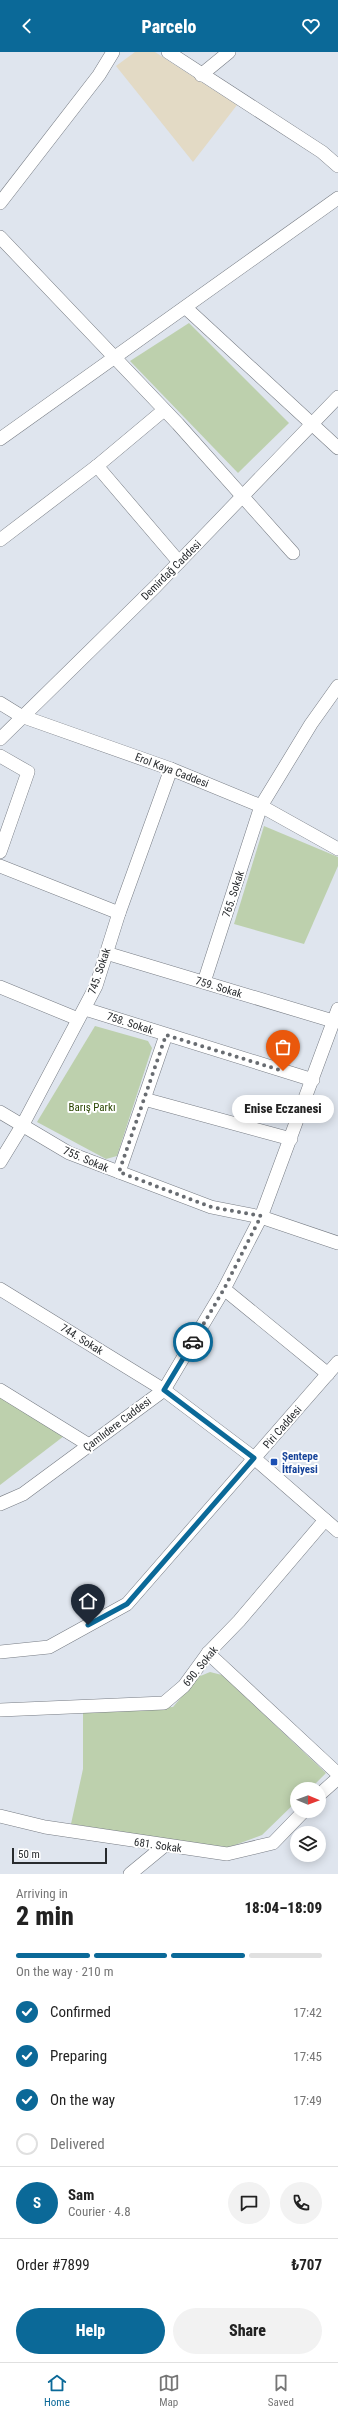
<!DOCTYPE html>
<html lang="en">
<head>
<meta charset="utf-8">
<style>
  body { margin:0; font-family:"Roboto Condensed",sans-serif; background:#f2f2f2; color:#222; height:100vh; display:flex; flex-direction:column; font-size:15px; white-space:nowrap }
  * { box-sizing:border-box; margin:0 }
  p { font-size:13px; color:#767676 }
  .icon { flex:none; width:22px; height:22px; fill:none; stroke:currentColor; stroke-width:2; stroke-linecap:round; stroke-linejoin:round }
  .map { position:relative; height:1822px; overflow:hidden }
  .sheet { display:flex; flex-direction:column; background:#fff; flex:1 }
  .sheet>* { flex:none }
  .needle { width:26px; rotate:91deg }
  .fabs { position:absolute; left:290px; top:1730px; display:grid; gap:8px }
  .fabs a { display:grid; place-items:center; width:36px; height:36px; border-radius:50%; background:#fff; box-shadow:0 2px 10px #0003; font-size:20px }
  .scale { position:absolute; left:12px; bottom:10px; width:95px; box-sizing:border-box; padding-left:4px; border:2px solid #282b2e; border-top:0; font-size:11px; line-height:14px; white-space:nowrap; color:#282b2e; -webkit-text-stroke:3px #fff; paint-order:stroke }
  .pin { position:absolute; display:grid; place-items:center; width:34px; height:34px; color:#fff; margin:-41px -17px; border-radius:50% 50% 50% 0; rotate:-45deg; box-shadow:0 0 4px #0007 }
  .pin .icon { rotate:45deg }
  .courier { position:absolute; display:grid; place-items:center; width:40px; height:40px; margin:-20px; border:3px solid #0b6998; border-radius:50%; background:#fff; color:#222; box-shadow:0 1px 5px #0007 }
  .bubble { position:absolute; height:28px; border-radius:14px; background:#fff; box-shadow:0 2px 10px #0003; font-size:13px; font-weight:800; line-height:28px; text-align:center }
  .head em { font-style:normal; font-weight:800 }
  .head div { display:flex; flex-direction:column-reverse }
  .head { display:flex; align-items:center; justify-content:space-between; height:68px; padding:0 16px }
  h1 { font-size:26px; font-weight:800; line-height:30px }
  .bar { display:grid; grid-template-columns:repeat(4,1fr); gap:6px 4px; align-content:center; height:48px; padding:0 16px }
  .bar i { height:5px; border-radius:3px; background:#e0e0e0 }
  .bar .active { background:#0b6998 }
  .bar p { grid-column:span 4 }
  .line { display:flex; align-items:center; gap:10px; padding:0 16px; border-top:1px solid #e0e0e0 }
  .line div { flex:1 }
  .round { display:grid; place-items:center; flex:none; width:42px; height:42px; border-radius:21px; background:#f2f2f2 }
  ol { padding:0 16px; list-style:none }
  li { display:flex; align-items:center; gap:12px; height:44px }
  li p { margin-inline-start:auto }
  li .icon { padding:4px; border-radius:50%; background:#0b6998; color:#fff; stroke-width:4 }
  li:last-child { color:#767676 }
  li i { width:22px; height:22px; border:2px solid #e0e0e0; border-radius:50% }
  .button { display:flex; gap:8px; margin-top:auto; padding:8px 16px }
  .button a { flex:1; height:46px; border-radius:24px; background:#0b6998; color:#fff; font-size:16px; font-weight:800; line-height:46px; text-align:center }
  .button a+a { background:#f2f2f2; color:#222 }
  header { display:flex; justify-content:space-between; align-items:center; height:52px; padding:0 16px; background:#0b6998; color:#fff; font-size:18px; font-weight:800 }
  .menu { display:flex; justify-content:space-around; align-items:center; height:56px; border-top:1px solid #e0e0e0; background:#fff; font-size:11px; color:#767676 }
  .menu a { display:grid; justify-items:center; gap:2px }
  .menu .active { color:#0b6998 }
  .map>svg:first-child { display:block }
</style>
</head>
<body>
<header><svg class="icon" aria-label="back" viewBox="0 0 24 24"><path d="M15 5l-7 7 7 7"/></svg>Parcelo<svg class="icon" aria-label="heart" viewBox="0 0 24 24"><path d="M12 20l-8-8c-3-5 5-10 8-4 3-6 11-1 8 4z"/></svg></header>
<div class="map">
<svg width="338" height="1822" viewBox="0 0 338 1822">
  <rect width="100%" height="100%" fill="#dfe5ee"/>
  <polygon fill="#e3dac5" points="135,0 155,0 237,53 193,110 116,14"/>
  <g fill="#bdd0ad">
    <polygon points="189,271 289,371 238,421 130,309"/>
    <polygon points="264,774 338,805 338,814 304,892 234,872"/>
    <polygon points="95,974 148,989 152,996 117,1104 106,1107 37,1070"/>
    <polygon points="0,1342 64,1384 0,1433"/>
    <polygon points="210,1620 222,1623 326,1721 310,1737 297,1737 297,1749 262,1783 227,1796 71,1772 83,1717 83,1660 173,1655 198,1625"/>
  </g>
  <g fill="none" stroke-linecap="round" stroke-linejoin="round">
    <defs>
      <g id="minor">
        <polyline points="168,0 322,100 338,114"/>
        <polyline points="201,23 229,0"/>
        <polyline points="0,151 99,23 113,0"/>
        <polyline points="0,185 178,372 293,501"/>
        <polyline points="186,256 338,396"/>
        <polyline points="0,387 338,146"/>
        <polyline points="97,414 179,510"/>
        <polyline points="0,488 97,414 164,358"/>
        <polyline points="0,651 21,664 171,717 261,754 338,797"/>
        <polyline points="0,687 156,534 338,345"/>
        <polyline points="0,704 28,720 0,800"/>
        <polyline points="0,814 119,861"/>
        <polyline points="106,901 333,969"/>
        <polyline points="204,930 261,754 311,672 338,634"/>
        <polyline points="0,935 78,967"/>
        <polyline points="85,957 313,1028"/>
        <polyline points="144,1047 291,1087"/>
        <polyline points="0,1060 69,1101 211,1155 261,1165 338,1191"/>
        <polyline points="0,1110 22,1074 96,934 119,861 171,717"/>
        <polyline points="119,1120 166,983"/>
        <polyline points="0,1237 164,1338 254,1406 338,1479"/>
        <polyline points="224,1237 328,1322"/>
        <polyline points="0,1338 89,1393"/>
        <polyline points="0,1452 23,1442 164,1338 224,1237 261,1165 338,957"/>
        <polyline points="0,1600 49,1595 127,1552 338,1310"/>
        <polyline points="208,1601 338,1722"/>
        <polyline points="0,1658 164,1651 184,1634 208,1601 239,1569 325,1468"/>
        <polyline points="319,1743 338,1726"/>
        <polyline points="0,1764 45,1775 227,1802 273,1791 304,1759"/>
        <polyline points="130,1822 164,1794"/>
      </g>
    </defs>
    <use href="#minor" stroke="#777c84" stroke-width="14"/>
    <use href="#minor" stroke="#fff" stroke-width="13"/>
  </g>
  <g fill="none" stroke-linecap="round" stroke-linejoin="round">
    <polyline stroke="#686c71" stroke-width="4" stroke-dasharray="0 7.2" points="193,1290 224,1237 261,1164 211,1155 119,1120 166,983 283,1019"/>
    <polyline stroke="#0b6998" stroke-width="5" points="88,1573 127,1552 254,1406 164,1338 193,1290"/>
  </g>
  <rect fill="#1a4fb4" stroke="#fff" stroke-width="1.5" x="270" y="1406" width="8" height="8" rx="2"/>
  <g text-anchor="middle" stroke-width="4" stroke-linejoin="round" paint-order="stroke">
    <g font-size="11" fill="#282b2e" stroke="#fff">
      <text transform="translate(171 518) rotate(-45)" y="4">Demirdağ Caddesi</text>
      <text transform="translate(172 718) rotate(21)" y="4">Erol Kaya Caddesi</text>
      <text transform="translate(233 842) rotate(-72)" y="4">765. Sokak</text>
      <text transform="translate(99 919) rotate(-71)" y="4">745. Sokak</text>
      <text transform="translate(219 935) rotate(17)" y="4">759. Sokak</text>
      <text transform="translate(130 971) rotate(18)" y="4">758. Sokak</text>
      <text transform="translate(86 1107) rotate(23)" y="4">755. Sokak</text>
      <text transform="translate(82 1287) rotate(32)" y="4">744. Sokak</text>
      <text transform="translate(117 1372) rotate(-37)" y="4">Çamlıdere Caddesi</text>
      <text transform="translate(282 1375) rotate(-49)" y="4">Piri Caddesi</text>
      <text transform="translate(200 1614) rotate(-51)" y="4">690. Sokak</text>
      <text transform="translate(158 1793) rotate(8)" y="4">681. Sokak</text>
    </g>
    <g font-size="11" fill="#2a4601" stroke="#fff">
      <text x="92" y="1059">Barış Parkı</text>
    </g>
    <g font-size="11" font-weight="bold" fill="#164399" stroke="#fff" text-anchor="start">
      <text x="282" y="1408">Şentepe<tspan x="282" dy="13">İtfaiyesi</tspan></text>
    </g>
  </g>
</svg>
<div class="fabs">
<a><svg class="needle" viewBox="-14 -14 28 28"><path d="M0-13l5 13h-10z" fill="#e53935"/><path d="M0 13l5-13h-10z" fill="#767676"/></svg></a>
<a><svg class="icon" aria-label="layers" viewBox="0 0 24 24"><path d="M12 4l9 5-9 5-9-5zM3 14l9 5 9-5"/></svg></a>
</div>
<div class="scale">50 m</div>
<div class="pin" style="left:283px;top:1019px;background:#ea580c"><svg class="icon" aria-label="bag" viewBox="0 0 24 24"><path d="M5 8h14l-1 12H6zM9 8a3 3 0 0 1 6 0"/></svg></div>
<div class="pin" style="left:88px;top:1573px;background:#1f2937"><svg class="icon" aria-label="home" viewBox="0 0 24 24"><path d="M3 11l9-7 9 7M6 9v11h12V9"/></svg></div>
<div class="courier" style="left:193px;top:1290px"><svg class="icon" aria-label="car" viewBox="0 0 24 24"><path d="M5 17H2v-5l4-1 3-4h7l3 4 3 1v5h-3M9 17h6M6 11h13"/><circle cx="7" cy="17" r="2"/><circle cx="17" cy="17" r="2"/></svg></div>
<div class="bubble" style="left:232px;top:1043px;width:102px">Enise Eczanesi</div>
</div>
<section class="sheet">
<div class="head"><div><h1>2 min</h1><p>Arriving in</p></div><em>18:04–18:09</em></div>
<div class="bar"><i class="active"></i><i class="active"></i><i class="active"></i><i></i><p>On the way · 210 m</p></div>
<ol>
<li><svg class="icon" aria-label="check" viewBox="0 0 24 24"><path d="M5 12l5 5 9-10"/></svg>Confirmed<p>17:42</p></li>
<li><svg class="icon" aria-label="check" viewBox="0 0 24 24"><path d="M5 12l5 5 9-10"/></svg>Preparing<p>17:45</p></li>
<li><svg class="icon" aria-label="check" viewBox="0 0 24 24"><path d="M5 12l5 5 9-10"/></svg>On the way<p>17:49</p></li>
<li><i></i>Delivered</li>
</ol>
<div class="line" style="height:72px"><b class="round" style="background:#0b6998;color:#fff">S</b><div><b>Sam</b><p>Courier · 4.8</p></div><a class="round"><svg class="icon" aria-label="chat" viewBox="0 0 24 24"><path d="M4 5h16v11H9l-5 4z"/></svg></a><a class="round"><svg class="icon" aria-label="phone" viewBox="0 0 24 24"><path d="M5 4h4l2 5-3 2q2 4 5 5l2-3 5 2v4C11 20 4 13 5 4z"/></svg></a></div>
<div class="line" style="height:52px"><div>Order #7899</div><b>₺707</b></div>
<div class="button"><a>Help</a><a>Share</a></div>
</section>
<nav class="menu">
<a class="active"><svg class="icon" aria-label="home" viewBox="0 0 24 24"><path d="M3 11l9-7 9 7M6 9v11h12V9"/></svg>Home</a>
<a><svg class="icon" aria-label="map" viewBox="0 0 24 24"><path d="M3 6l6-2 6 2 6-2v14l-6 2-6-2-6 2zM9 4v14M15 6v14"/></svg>Map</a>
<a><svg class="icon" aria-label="saved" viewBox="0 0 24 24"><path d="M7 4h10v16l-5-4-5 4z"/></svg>Saved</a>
</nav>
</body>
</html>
